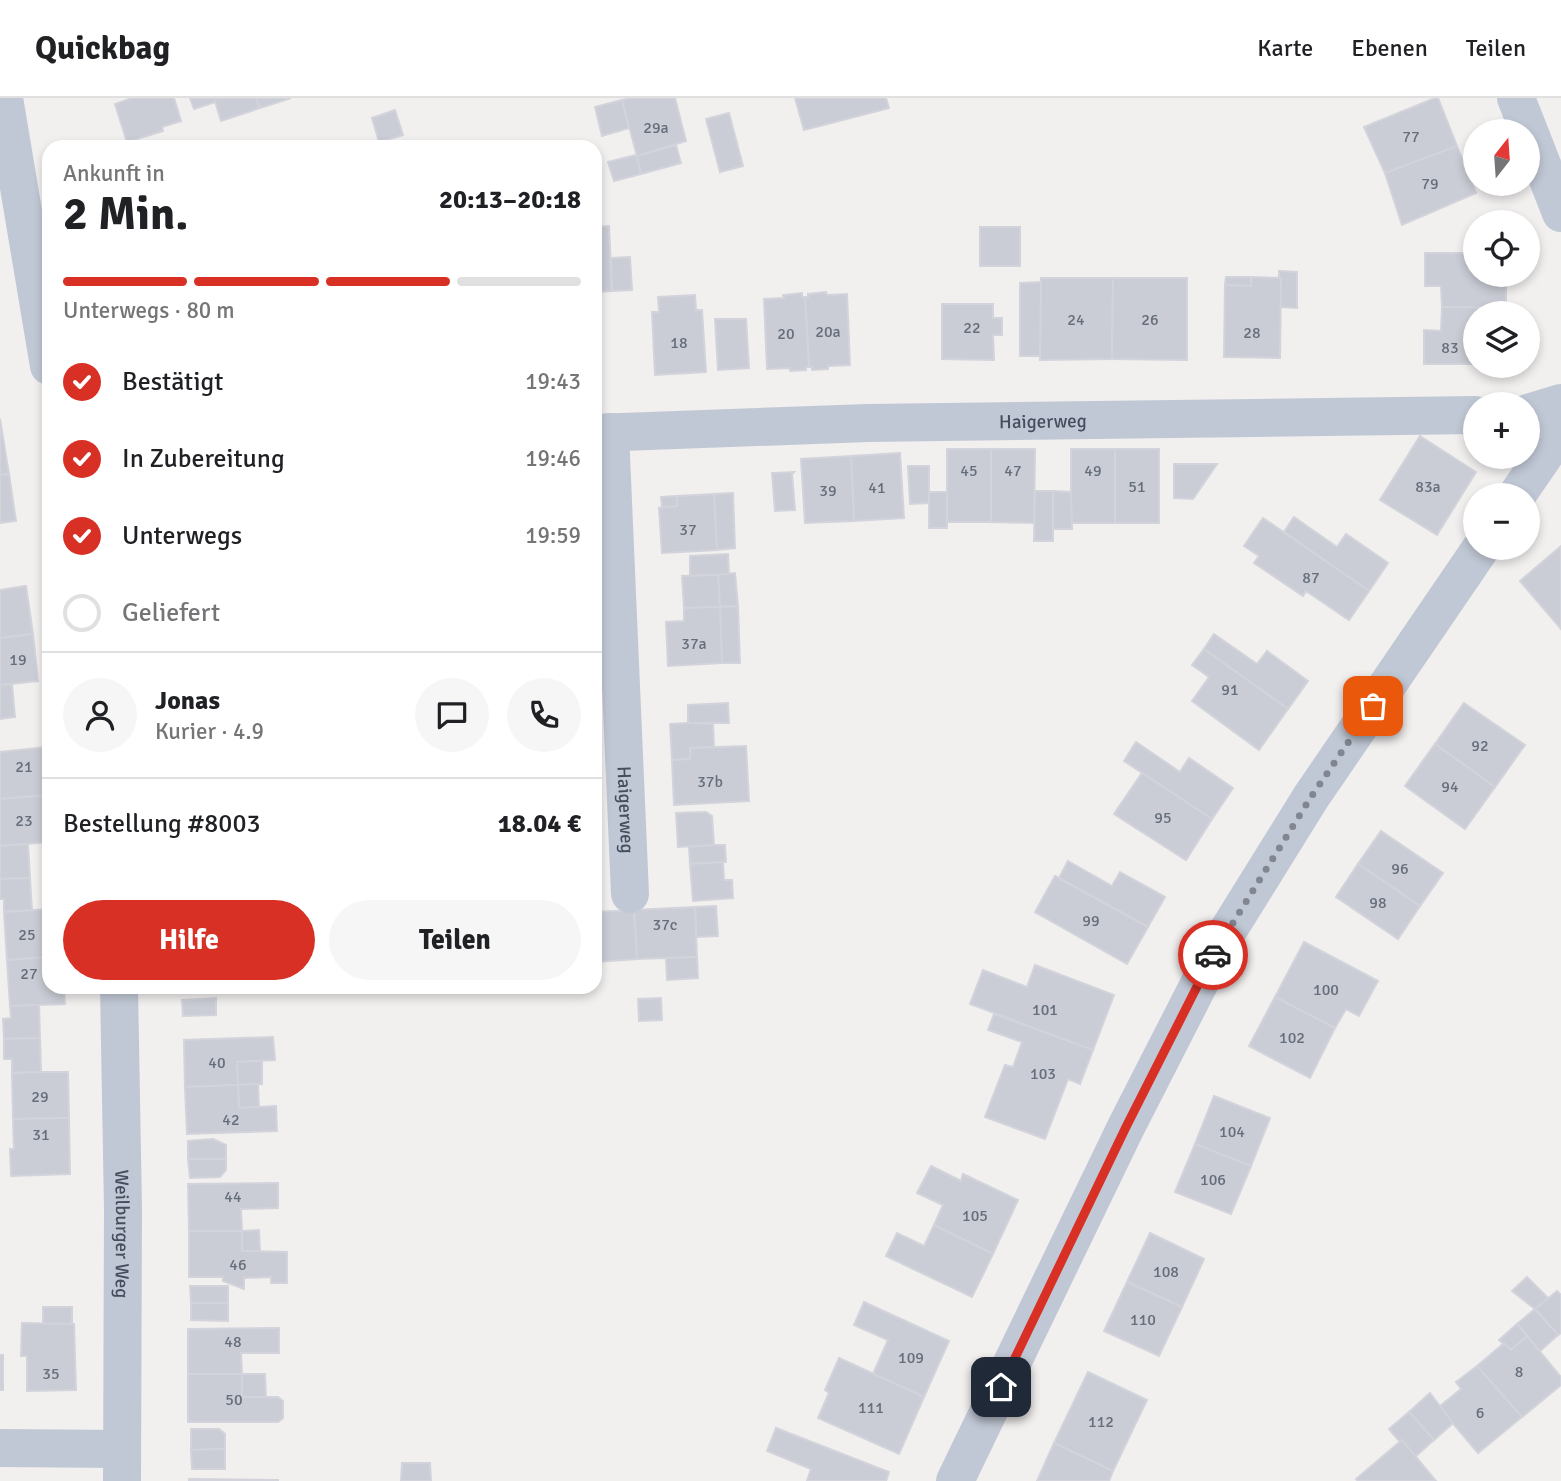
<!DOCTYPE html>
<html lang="de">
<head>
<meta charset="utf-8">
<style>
  body { margin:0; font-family:Signika,sans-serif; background:#f6f6f6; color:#202124; height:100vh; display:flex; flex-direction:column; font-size:26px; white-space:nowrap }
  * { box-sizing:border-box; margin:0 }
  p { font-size:23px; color:#757577 }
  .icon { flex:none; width:38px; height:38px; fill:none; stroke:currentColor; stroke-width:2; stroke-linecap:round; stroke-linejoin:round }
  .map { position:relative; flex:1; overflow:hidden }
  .side { position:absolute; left:42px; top:42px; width:560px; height:854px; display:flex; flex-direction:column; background:#fff; border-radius:21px; box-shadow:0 4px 10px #0003 }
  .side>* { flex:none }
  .needle { width:46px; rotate:17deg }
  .tools { position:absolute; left:1463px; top:21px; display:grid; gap:14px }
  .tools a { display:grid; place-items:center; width:77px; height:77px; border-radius:50%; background:#fff; box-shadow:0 4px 10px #0003; font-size:35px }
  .pin { position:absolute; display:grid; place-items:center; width:60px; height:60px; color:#fff; margin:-30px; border-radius:14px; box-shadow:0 4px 10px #0006 }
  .courier { position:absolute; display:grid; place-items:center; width:70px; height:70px; margin:-35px; border:5px solid #d93025; border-radius:50%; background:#fff; color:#222; box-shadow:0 2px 9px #0007 }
  .overview em { font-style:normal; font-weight:700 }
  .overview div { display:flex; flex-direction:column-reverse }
  .overview { display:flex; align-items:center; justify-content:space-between; height:119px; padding:0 21px }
  h1 { font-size:46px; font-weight:700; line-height:52px }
  .bar { display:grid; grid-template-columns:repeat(4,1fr); gap:10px 7px; align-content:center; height:84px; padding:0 21px }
  .bar i { height:9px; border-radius:5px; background:#e0e0e0 }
  .bar .selected { background:#d93025 }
  .bar p { grid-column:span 4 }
  .line { display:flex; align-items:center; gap:18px; padding:0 21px; border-top:2px solid #e0e0e0 }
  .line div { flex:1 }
  .round { display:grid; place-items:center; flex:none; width:74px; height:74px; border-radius:37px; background:#f6f6f6 }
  ol { padding:0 21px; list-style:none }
  li { display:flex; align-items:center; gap:21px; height:77px }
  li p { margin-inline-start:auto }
  li .icon { padding:7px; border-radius:50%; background:#d93025; color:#fff; stroke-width:4 }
  li:last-child { color:#757577 }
  li i { width:38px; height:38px; border:4px solid #e0e0e0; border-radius:50% }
  .cta { display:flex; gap:14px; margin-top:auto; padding:14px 21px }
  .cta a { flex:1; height:80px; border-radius:42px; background:#d93025; color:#fff; font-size:28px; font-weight:700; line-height:80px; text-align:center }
  .cta a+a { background:#f6f6f6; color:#202124 }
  header { display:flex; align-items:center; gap:42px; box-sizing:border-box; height:98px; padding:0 35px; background:#fff; border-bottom:2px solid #e0e0e0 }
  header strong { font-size:33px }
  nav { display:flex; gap:38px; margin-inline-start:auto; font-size:24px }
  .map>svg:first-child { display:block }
</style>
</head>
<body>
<header>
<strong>Quickbag</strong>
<nav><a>Karte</a><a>Ebenen</a><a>Teilen</a></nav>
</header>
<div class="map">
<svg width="1561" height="1383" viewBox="0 0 1561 1383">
  <rect width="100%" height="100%" fill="#f2efef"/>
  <g fill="#cacdd5" stroke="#d2d3db" stroke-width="2">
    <polygon points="132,0 174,0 181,23 162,29 163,33 127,44 115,6"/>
    <polygon points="190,0 214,0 215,4 194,11"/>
    <polygon points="214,0 256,0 260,10 221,23"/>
    <polygon points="256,0 291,0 260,10"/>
    <polygon points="631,0 675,0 686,43 637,58 622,2"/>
    <polygon points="795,0 886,0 889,10 804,32"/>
    <polygon points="1435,0 1438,0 1457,48 1385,75 1364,29"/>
    <polygon points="622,2 629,30 602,38 595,9"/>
    <polygon points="395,12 403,37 379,44 372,20"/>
    <polygon points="729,15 743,68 720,74 706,21"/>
    <polygon points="676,47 681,65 641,76 637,58"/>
    <polygon points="1457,48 1476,95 1402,127 1385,75"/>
    <polygon points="636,57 641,76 614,83 608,64"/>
    <polygon points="609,128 612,193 595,194 595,129"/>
    <rect x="980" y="129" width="40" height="39"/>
    <polygon points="1425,155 1475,155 1475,177 1506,177 1506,210 1442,209 1441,188 1425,188"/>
    <polygon points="630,159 632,192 612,193 611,160"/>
    <polygon points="1279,173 1297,174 1297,210 1280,209 1281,180 1279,180"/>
    <polygon points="1226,179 1251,179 1251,188 1225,187"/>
    <polygon points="1251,179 1281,180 1280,260 1224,259 1225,187 1251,188"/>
    <polygon points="1041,180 1113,180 1112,261 1040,262"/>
    <polygon points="1113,180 1187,180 1187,262 1112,261"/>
    <polygon points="1041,184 1040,258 1020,258 1020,185"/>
    <polygon points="826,194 827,197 847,196 850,267 828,268 828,271 812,272 812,269 809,269 805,199 808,199 808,196"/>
    <polygon points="802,195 802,199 805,199 809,269 806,269 806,272 790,273 790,270 767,271 764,201 784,200 783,197"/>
    <polygon points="695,197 696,212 702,212 706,274 655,277 652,214 659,214 658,199"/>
    <polygon points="942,206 993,206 993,220 1002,220 1002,237 993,237 994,262 942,261"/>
    <polygon points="1442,209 1506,210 1506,215 1475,215 1475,266 1424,266 1424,232 1441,233"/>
    <polygon points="715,221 746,221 749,270 718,272"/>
    <polygon points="0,321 9,376 0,377"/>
    <polygon points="1420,338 1476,374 1437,437 1380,402"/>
    <rect x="947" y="351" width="44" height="73"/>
    <polygon points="991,351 1035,351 1034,425 991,424"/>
    <rect x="1071" y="351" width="44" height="74"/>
    <rect x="1115" y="351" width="44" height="74"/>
    <polygon points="900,355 904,420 854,423 851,358"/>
    <polygon points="851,358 854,423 805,425 801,361"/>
    <polygon points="1174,366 1217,366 1193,401 1174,400"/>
    <polygon points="908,368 929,368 929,405 910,406"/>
    <polygon points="794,374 792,376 795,412 775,413 772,375"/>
    <polygon points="9,376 16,423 0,425 0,377"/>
    <polygon points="1035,393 1053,393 1053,443 1034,443"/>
    <polygon points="1053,393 1071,394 1072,431 1053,431"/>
    <rect x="929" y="394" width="18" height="36"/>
    <polygon points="733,395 735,450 717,452 714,396"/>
    <polygon points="714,396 717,452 662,455 659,410 677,408 677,398"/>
    <polygon points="677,398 677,408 662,409 661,399"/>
    <polygon points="1294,419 1337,449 1346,436 1388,465 1369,493 1284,434"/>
    <polygon points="1263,420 1369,493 1349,522 1306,493 1303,498 1254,465 1259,458 1244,448"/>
    <polygon points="1561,448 1561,531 1520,483"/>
    <polygon points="728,456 729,476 690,478 690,458"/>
    <polygon points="735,475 738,508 720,509 718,477"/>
    <polygon points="718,477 720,509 684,510 682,478"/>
    <polygon points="26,488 33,536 0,540 0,492"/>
    <polygon points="738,508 740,565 722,565 720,509"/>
    <polygon points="720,509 722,565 668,568 666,524 684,523 684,510"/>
    <polygon points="33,536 38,583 0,587 0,540"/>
    <polygon points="1214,536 1257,566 1267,553 1308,583 1288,611 1204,551"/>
    <polygon points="1204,551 1288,611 1259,652 1192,603 1209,579 1192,567"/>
    <polygon points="12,586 15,619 0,621 0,587"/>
    <polygon points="728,605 729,625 688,625 688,607"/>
    <polygon points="1464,605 1525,647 1495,689 1435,646"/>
    <polygon points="688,625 713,626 714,649 690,650 690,661 672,662 670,626"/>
    <polygon points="1136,644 1180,674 1189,660 1233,690 1212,721 1124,663"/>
    <polygon points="1435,646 1495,689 1465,731 1405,688"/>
    <polygon points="746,648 749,703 674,707 672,662 690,661 690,650"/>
    <polygon points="46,649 49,697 0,701 0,654"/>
    <polygon points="1142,675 1212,721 1186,762 1114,716"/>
    <polygon points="49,697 49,744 0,748 0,701"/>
    <polygon points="706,714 712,718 714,747 678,749 676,715"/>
    <polygon points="1381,733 1443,775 1420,808 1358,766"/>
    <polygon points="28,746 30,780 0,781 0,748"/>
    <polygon points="714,747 725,747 726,764 690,766 689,749"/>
    <polygon points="1068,763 1112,788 1120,774 1165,799 1148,829 1059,780"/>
    <polygon points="723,764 724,782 732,782 733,800 693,803 690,766"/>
    <polygon points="1358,766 1420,808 1398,841 1336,799"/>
    <polygon points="1055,778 1148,829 1127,866 1035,814"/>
    <polygon points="30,780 32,812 4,814 4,801 0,801 0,781"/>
    <polygon points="716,808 718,838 696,839 695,809"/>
    <polygon points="695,809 697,859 637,861 634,812"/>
    <polygon points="49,811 49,859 7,862 4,814"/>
    <polygon points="634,812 637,861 595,864 595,814"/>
    <polygon points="1304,844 1378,883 1359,918 1346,911 1335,930 1275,899"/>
    <polygon points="49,859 49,889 64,889 65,906 10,908 7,862"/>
    <polygon points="697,859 698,880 667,882 666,860"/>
    <polygon points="1035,867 1114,897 1093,952 970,906 983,872 1027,889"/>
    <polygon points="182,889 272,889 182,894"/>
    <polygon points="1275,899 1335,930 1310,980 1249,948"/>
    <polygon points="216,900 216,917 183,918 182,902"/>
    <polygon points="661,900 662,922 639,923 638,901"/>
    <polygon points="39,907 40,940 4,941 3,921 11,920 10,908"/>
    <polygon points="994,916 1093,952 1080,986 1068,981 1045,1041 985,1019 1005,967 1013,969 1022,944 988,932"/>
    <polygon points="273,939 275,962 237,964 238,987 185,989 184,942"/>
    <polygon points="40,940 41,974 12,975 12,961 4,961 4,941"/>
    <polygon points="262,963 262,986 238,987 237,964"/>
    <polygon points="41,974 68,974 69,1020 13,1021 12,975"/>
    <polygon points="258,986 259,1009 239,1010 238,987"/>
    <polygon points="238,987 239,1010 276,1008 277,1033 187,1036 185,989"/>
    <polygon points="1214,998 1270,1020 1251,1068 1195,1046"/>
    <polygon points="69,1020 70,1076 11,1078 10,1051 14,1051 13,1021"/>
    <polygon points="213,1041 226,1047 226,1061 188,1061 188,1043"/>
    <polygon points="1195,1046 1251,1068 1231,1116 1175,1094"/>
    <polygon points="188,1061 226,1061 226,1072 220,1079 190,1080"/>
    <polygon points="931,1068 961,1083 963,1076 1018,1102 993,1156 934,1127 943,1107 917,1095"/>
    <polygon points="278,1085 278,1110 241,1111 242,1133 189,1133 188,1086"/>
    <polygon points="934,1127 993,1156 972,1199 886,1158 897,1135 924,1148"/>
    <polygon points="259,1132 260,1153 242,1153 242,1133"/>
    <polygon points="189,1133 242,1133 242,1153 287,1154 287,1185 271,1185 271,1179 244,1180 244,1191 223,1183 223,1179 189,1179"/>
    <polygon points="1150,1135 1204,1161 1182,1209 1127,1184"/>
    <polygon points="1527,1179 1548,1200 1535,1211 1512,1193"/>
    <polygon points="1127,1184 1182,1209 1159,1258 1104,1233"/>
    <polygon points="190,1188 228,1188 228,1205 191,1205"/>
    <polygon points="1557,1193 1561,1197 1561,1235 1558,1237 1535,1211"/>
    <polygon points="864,1204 949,1243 924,1299 873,1276 888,1242 854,1227"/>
    <polygon points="191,1205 228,1205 228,1223 191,1222"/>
    <rect x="43" y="1209" width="29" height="17"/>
    <polygon points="1535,1211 1558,1237 1540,1253 1517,1226"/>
    <polygon points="22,1225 74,1226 76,1292 27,1293 27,1258 21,1258"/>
    <polygon points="1517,1226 1527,1238 1511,1252 1499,1242"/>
    <polygon points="279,1230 279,1255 241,1255 242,1276 188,1276 188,1231"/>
    <polygon points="1527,1238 1561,1279 1561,1287 1522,1319 1477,1268 1504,1245 1511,1252"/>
    <rect x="0" y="1257" width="3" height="35"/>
    <polygon points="839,1260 924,1299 899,1356 818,1320 829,1295 825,1292"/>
    <polygon points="1477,1268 1522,1319 1478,1355 1439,1309 1461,1291 1456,1284"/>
    <polygon points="1088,1274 1147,1302 1113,1373 1054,1345"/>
    <polygon points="188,1276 242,1276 242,1299 278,1299 283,1303 283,1320 278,1324 188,1324"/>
    <polygon points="242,1276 265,1276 266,1299 242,1299"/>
    <polygon points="1430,1295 1453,1325 1434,1342 1409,1314"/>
    <polygon points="1409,1314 1434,1342 1415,1359 1402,1342 1400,1344 1389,1331"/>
    <polygon points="776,1330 889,1374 886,1383 807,1383 811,1371 767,1353"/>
    <polygon points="191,1331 219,1331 225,1336 225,1351 191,1352"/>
    <polygon points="1402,1342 1436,1383 1358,1383 1356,1381"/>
    <polygon points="1054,1345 1113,1373 1109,1383 1037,1383"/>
    <polygon points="225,1351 225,1371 192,1371 191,1352"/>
    <polygon points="402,1365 430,1365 431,1383 401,1383"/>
    <polygon points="189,1381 278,1382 278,1383 189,1383"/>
  </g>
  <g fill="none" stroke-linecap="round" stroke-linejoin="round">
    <g stroke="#c1c8d5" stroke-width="38">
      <polyline points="4,0 49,268"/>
      <polyline points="1516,0 1561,115"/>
      <polyline points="1528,315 1561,305"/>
      <path id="s1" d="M610 334 630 796"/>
      <path id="s2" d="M595 335 868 325 1475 317"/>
      <polyline points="1517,397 1554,343 1561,337"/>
      <path id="s3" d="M119 889 123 1111 122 1383"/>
      <polyline points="0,1350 122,1351"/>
      <polyline points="955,1383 1126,1029 1219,847 1311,699 1481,450"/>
    </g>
  </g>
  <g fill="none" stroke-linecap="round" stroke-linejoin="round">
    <polyline stroke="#828691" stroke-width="7" stroke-dasharray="0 12.6" points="1213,857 1311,699 1373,608"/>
    <polyline stroke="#d93025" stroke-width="9" points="1001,1289 1126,1029 1213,857"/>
  </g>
  <g text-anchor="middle" stroke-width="5" stroke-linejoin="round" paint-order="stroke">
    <g font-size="16" fill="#666e7c">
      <text x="656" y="35">29a</text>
      <text x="1411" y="44">77</text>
      <text x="1430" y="91">79</text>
      <text x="1076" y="227">24</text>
      <text x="1150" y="227">26</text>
      <text x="972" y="235">22</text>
      <text x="828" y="239">20a</text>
      <text x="1252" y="240">28</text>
      <text x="786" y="241">20</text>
      <text x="679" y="250">18</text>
      <text x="1450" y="255">83</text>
      <text x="969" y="378">45</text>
      <text x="1013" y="378">47</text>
      <text x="1093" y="378">49</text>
      <text x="1137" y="394">51</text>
      <text x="1428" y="394">83a</text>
      <text x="877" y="395">41</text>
      <text x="828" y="398">39</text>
      <text x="688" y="437">37</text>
      <text x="1311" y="485">87</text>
      <text x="694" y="551">37a</text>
      <text x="18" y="567">19</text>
      <text x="1230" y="597">91</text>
      <text x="1480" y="653">92</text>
      <text x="24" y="674">21</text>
      <text x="710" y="689">37b</text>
      <text x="1450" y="694">94</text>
      <text x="1163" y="725">95</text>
      <text x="24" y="728">23</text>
      <text x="1400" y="776">96</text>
      <text x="1378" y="810">98</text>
      <text x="1091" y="828">99</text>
      <text x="665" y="832">37c</text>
      <text x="27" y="842">25</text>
      <text x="29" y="881">27</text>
      <text x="1326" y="897">100</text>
      <text x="1045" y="917">101</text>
      <text x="1292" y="945">102</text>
      <text x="217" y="970">40</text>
      <text x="1043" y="981">103</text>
      <text x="40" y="1004">29</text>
      <text x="231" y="1027">42</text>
      <text x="1232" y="1039">104</text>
      <text x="41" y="1042">31</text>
      <text x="1213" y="1087">106</text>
      <text x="233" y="1104">44</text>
      <text x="975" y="1123">105</text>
      <text x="238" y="1172">46</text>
      <text x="1166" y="1179">108</text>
      <text x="1143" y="1227">110</text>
      <text x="233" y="1249">48</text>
      <text x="911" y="1265">109</text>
      <text x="1519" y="1279">8</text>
      <text x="51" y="1281">35</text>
      <text x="234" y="1307">50</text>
      <text x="871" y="1315">111</text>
      <text x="1480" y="1320">6</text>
      <text x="1101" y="1329">112</text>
    </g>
    <g font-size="19" fill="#454e5e" stroke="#fff">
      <text dy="7" stroke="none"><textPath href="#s2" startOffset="448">Haigerweg</textPath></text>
      <text dy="7" stroke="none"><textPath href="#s1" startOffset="378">Haigerweg</textPath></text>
      <text dy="7" stroke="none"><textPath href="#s3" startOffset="247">Weilburger Weg</textPath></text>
    </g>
  </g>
</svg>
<div class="tools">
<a><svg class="needle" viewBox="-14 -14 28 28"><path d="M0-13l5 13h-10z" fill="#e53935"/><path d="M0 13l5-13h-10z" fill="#757577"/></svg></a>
<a><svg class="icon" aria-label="locate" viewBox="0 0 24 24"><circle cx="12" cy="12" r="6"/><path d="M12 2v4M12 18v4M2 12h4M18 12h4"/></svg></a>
<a><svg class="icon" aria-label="layers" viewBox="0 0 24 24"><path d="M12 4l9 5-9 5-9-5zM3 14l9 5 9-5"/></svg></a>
<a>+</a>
<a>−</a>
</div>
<div class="pin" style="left:1373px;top:608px;background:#ea580c"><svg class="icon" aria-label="bag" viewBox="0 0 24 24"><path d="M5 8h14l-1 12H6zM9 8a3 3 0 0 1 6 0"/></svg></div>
<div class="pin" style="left:1001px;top:1289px;background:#1f2937"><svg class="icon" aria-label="home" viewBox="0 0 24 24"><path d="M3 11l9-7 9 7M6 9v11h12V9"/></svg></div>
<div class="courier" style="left:1213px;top:857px"><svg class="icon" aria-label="car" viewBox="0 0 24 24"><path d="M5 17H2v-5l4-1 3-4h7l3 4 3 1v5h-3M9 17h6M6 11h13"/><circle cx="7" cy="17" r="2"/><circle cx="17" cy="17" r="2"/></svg></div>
<section class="side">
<div class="overview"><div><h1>2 Min.</h1><p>Ankunft in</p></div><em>20:13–20:18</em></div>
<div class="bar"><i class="selected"></i><i class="selected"></i><i class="selected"></i><i></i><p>Unterwegs · 80 m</p></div>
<ol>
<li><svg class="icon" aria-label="check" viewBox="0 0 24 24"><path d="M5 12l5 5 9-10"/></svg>Bestätigt<p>19:43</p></li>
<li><svg class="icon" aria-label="check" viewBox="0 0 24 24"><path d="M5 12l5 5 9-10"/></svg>In Zubereitung<p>19:46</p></li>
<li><svg class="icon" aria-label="check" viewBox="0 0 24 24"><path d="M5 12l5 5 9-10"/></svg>Unterwegs<p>19:59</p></li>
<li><i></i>Geliefert</li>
</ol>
<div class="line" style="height:126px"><a class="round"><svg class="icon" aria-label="person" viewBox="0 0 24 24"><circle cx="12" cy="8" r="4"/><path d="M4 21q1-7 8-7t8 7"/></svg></a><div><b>Jonas</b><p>Kurier · 4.9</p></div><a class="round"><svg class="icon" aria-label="chat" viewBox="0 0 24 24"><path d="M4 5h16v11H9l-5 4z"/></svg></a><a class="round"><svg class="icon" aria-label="phone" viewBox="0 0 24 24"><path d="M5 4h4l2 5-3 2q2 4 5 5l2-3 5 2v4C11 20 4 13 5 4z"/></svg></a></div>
<div class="line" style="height:91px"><div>Bestellung #8003</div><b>18.04 €</b></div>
<div class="cta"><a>Hilfe</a><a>Teilen</a></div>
</section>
</div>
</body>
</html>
